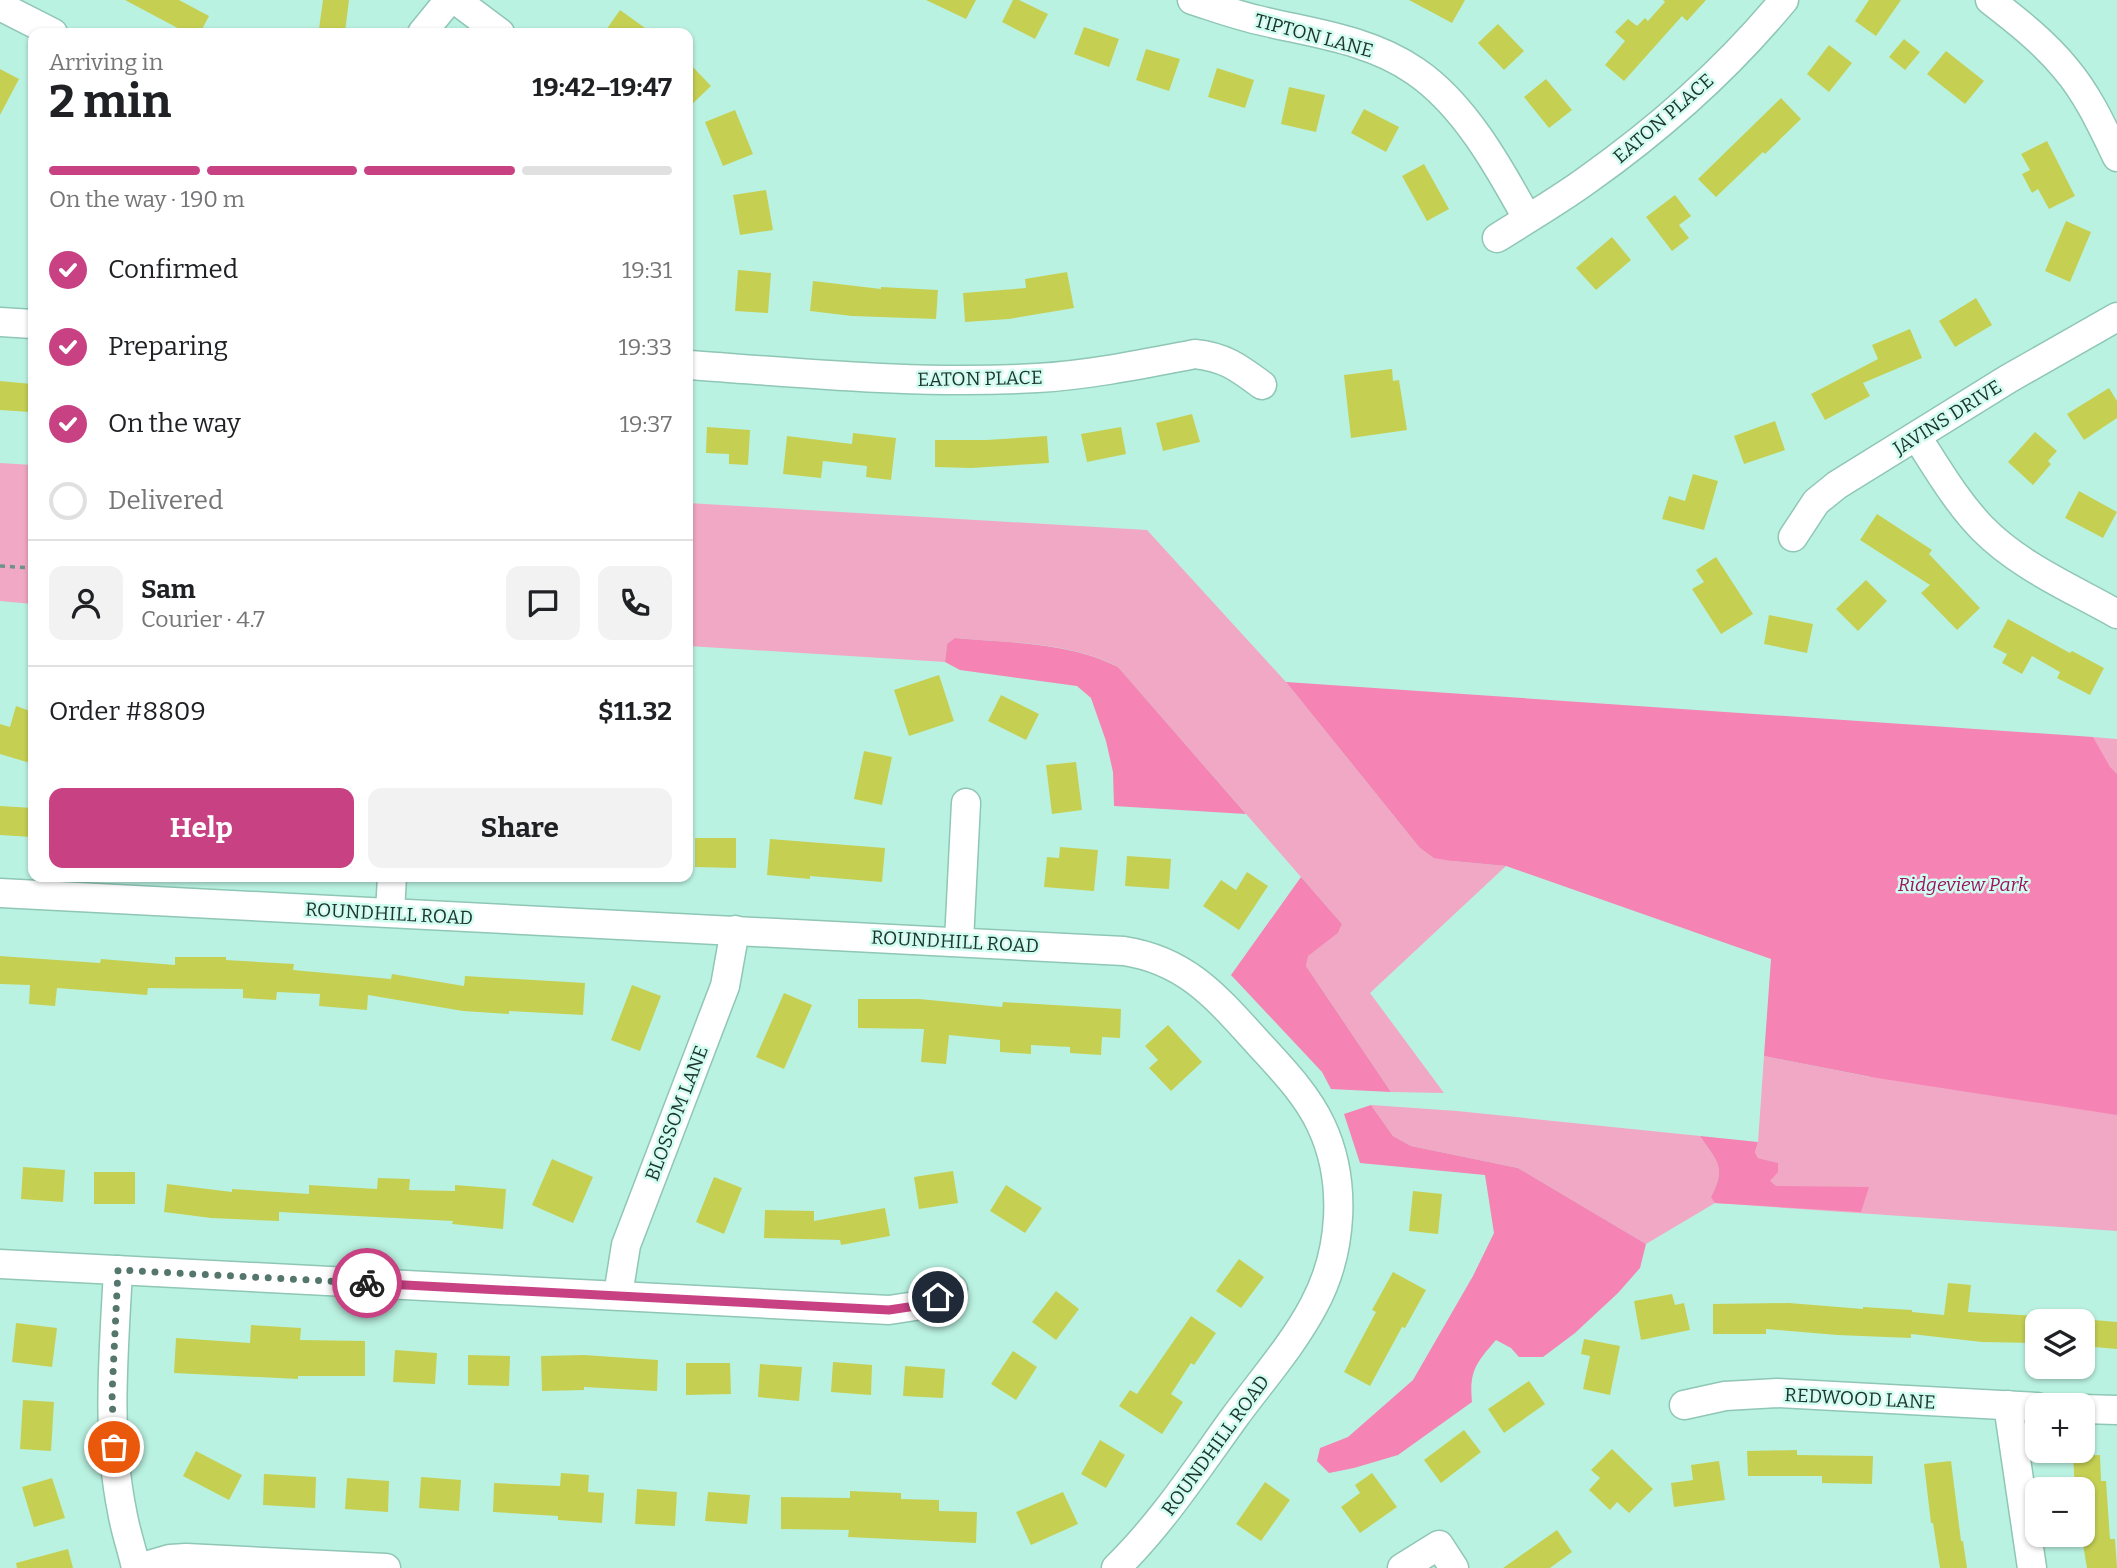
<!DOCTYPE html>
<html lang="en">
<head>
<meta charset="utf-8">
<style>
  body { margin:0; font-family:Bitter,serif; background:#f2f2f2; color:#202124; height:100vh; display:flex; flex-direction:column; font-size:26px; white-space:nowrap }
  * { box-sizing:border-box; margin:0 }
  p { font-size:23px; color:#757577 }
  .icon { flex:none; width:38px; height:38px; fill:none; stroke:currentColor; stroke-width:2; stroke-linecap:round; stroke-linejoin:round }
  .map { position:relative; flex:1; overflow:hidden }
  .panel { position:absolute; left:28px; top:28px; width:665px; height:854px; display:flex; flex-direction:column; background:#fff; border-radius:14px; box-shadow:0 2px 5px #0004 }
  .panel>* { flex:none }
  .tools { position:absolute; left:2025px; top:1309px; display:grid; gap:14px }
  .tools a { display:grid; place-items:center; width:70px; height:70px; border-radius:14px; background:#fff; box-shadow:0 2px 5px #0004; font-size:35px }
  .pin { position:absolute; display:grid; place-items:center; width:60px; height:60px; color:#fff; margin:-30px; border:4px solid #fff; border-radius:50%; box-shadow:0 2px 7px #0007 }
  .courier { position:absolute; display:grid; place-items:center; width:70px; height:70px; margin:-35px; border:5px solid #c74183; border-radius:50%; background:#fff; color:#222; box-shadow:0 2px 9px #0007 }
  .summary em { font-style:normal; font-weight:700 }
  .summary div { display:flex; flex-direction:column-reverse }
  .summary { display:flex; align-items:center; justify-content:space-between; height:119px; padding:0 21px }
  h1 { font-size:46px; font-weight:700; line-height:52px }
  .bar { display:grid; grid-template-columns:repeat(4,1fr); gap:10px 7px; align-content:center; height:84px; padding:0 21px }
  .bar i { height:9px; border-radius:5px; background:#e0e0e0 }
  .bar .on { background:#c74183 }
  .bar p { grid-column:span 4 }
  .line { display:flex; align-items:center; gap:18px; padding:0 21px; border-top:2px solid #e0e0e0 }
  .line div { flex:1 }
  .round { display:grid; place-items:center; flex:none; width:74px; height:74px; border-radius:14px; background:#f2f2f2 }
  ol { padding:0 21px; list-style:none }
  li { display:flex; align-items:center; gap:21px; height:77px }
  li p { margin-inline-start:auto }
  li .icon { padding:7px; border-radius:50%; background:#c74183; color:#fff; stroke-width:4 }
  li:last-child { color:#757577 }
  li i { width:38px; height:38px; border:4px solid #e0e0e0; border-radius:50% }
  .button { display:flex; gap:14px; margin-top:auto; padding:14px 21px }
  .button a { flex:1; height:80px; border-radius:14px; background:#c74183; color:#fff; font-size:28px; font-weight:700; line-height:80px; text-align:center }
  .button a+a { background:#f2f2f2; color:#202124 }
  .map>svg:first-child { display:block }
</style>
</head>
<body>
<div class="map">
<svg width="2117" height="1568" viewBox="0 0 2117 1568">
  <rect width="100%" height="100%" fill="#baf2e1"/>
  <g fill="#f1a8c5">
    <polygon points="0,463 33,465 33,604 0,601"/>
    <path d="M688 503 1147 530 1286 682 1419 847 1452 861 1506 866 1370 993 1444 1093 1391 1092 1306 966 1307 956 1338 933 1342 924 1118 667C1070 642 1009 643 956 638L947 644 945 662 688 646Z"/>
    <path d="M2093 737 2117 739V1231L1715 1203 1646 1244 1518 1168 1411 1146 1393 1136 1371 1105 1457 1111 1700 1136C1717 1162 1727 1166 1711 1197L1777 1163 1758 1158 1755 1152 1758 1142 1764 1056 1870 1077Z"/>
  </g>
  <g fill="#f583b4">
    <path d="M955 638C1009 643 1070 642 1118 667L1246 814 1114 806 1113 772 1106 741 1091 698 1077 686 960 670 945 662 947 644Z"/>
    <polygon points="1286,682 2093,737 2110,767 2117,774 2117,1115 1871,1077 1764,1056 1771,959 1506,866 1452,861 1434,858 1419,847"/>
    <polygon points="1301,877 1342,924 1338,933 1308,956 1306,966 1391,1092 1331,1089 1322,1072 1231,975"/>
    <path d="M1371 1105 1393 1136 1411 1146 1518 1168 1646 1244 1640 1268 1618 1293 1575 1333 1543 1357H1519L1511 1348 1496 1340C1476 1363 1469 1371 1472 1402L1398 1455 1354 1468 1329 1473 1317 1461 1320 1448 1348 1437 1413 1380 1473 1276 1494 1233 1485 1175 1360 1163 1344 1114Z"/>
    <path d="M1700 1136 1758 1142 1755 1152 1758 1158 1778 1163V1172L1770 1181 1776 1186 1869 1187 1861 1212 1715 1203 1711 1197C1727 1166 1717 1162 1700 1136Z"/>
  </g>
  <g fill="#c5d053">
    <polygon points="125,0 179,0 209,16 200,33 187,33"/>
    <polygon points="323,0 349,0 345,32 319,29"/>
    <polygon points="926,0 976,0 966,19"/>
    <polygon points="1013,0 1019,0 1048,14 1035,39 1002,22"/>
    <polygon points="1409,0 1465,0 1452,23"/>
    <polygon points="1663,0 1706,0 1687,21 1682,16 1624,81 1605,65 1625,41 1615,32 1628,19 1637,26 1645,18 1648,21 1665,2"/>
    <polygon points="1869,0 1901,0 1876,36 1855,21"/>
    <polygon points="620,10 652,33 604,33"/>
    <polygon points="1498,24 1524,51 1504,70 1478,43"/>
    <polygon points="1084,27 1119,39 1109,67 1074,54"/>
    <polygon points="1904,39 1920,52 1905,70 1889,57"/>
    <polygon points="1829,45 1852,63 1829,92 1807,74"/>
    <polygon points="1146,49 1180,59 1169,91 1136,80"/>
    <polygon points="1946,51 1984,81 1965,104 1927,74"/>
    <polygon points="688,62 711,86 688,108"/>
    <polygon points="1217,68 1254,80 1245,108 1208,97"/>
    <polygon points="0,69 19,79 0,115"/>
    <polygon points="1546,79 1572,110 1549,128 1524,97"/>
    <polygon points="1289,87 1325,95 1316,132 1281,124"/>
    <polygon points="1781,98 1801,119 1765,154 1763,152 1716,197 1698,179"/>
    <polygon points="1364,109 1399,127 1386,152 1351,133"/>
    <polygon points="735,110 753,154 723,166 705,122"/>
    <polygon points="2047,141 2075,196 2049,209 2038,189 2032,193 2022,174 2030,170 2021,154"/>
    <polygon points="1424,164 1449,209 1427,221 1402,176"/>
    <polygon points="766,190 773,230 740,235 733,195"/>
    <polygon points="1675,195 1691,216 1679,225 1689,238 1672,251 1646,217"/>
    <polygon points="2066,221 2091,232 2070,282 2045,271"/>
    <polygon points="1612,237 1631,260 1596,290 1576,268"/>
    <polygon points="738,270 771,273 768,313 735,311"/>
    <polygon points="1067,272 1074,308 1009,319 965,322 963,293 1026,288 1025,279"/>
    <polygon points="813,281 881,289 881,287 938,290 936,319 852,316 810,311"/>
    <polygon points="1976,298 1992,325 1955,347 1939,321"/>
    <polygon points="1910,329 1922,358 1863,383 1870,396 1825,420 1811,394 1878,359 1872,345"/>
    <polygon points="1392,369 1393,381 1399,380 1407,430 1351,438 1344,375"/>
    <polygon points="0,381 32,384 30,412 0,410"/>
    <polygon points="2109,388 2117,401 2117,418 2084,440 2067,414"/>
    <polygon points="1192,414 1200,442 1163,451 1156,423"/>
    <polygon points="1775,421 1785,450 1744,464 1734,436"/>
    <polygon points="707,427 750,430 748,465 729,464 729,454 706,453"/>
    <polygon points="1121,427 1126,454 1087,462 1081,434"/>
    <polygon points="2035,432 2057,451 2048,461 2051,464 2033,485 2008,462"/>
    <polygon points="853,433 896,438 891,480 866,477 867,466 823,461 821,478 783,474 787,436 852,444"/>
    <polygon points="1047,436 1049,463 971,468 935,467 935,440 986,440"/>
    <polygon points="1693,474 1718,481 1704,530 1662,519 1669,496 1685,501"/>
    <polygon points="2079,491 2117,512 2103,538 2065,518"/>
    <polygon points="1877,514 1932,550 1929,554 1980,608 1957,630 1921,593 1930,585 1860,540"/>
    <polygon points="1716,557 1753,614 1721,634 1692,589 1704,582 1696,570"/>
    <polygon points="1866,580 1887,601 1858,631 1836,609"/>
    <polygon points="1769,615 1813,624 1807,653 1764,644"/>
    <polygon points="2008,619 2070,653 2072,651 2104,668 2090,695 2057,678 2060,672 2032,656 2022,674 2002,663 2007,654 1993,647"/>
    <polygon points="939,675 954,721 909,736 894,690"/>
    <polygon points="1001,695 1039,714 1026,740 988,721"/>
    <polygon points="16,706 33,712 33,752 30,763 0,754 0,724 10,727"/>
    <polygon points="864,751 892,757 882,805 854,799"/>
    <polygon points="1076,762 1082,810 1052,814 1046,765"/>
    <polygon points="0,806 33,808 32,837 0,835"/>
    <polygon points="695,838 736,838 736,868 695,867"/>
    <polygon points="770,839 885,848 882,882 810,876 810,879 767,875"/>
    <polygon points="1060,847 1098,850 1094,891 1044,887 1047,857 1059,858"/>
    <polygon points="1127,856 1171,859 1169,889 1125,886"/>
    <polygon points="1247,872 1268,886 1239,930 1203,906 1221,880 1236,890"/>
    <polygon points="0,956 100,963 101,959 175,965 175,957 226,957 226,960 294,964 293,970 391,979 392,974 464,986 465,976 585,983 583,1015 509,1011 509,1014 463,1011 368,995 367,1010 319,1006 320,994 277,992 276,1000 243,998 243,989 148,988 147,995 57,988 55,1006 29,1004 30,985 0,984"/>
    <polygon points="632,985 661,996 640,1051 611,1040"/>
    <polygon points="784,993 812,1005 784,1069 756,1057"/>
    <polygon points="858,999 919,999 1002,1007 1003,1002 1121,1009 1120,1038 1102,1037 1101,1055 1070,1053 1070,1047 1031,1045 1031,1054 1000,1052 1000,1040 949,1035 946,1064 921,1062 924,1029 858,1028"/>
    <polygon points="1168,1025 1202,1062 1171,1091 1149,1068 1158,1060 1145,1046"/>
    <polygon points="552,1159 593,1177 573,1223 532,1205"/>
    <polygon points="23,1167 65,1170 63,1202 21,1199"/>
    <polygon points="953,1171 958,1203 919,1209 914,1177"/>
    <rect x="94" y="1172" width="41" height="32"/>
    <polygon points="714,1177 742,1188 724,1234 696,1222"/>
    <polygon points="378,1178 410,1179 409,1190 455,1191 455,1185 506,1189 503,1229 452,1224 453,1221 279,1212 279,1221 211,1218 164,1212 167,1184 232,1192 232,1189 309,1194 309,1185 377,1189"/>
    <polygon points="1006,1185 1042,1208 1025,1233 990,1211"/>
    <polygon points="1413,1191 1442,1194 1438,1234 1409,1231"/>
    <polygon points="885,1208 890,1236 841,1245 840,1240 764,1238 765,1210 814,1211 814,1221"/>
    <polygon points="1239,1259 1264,1277 1241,1308 1216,1291"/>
    <polygon points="1393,1272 1426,1290 1405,1328 1402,1327 1370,1386 1344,1372 1376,1312 1372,1310"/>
    <polygon points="1948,1283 1971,1285 1968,1312 2037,1316 2037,1343 1982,1342 1911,1334 1911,1338 1837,1335 1766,1329 1766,1334 1713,1334 1713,1304 1789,1303 1863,1309 1863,1307 1912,1310 1912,1312 1944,1315"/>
    <polygon points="1056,1291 1079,1309 1056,1340 1032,1322"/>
    <polygon points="1672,1294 1675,1305 1684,1303 1690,1330 1641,1340 1634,1301"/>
    <polygon points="1191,1316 1216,1333 1194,1365 1191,1363 1171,1394 1183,1402 1162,1434 1119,1406 1130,1390 1137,1394"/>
    <polygon points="2082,1319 2117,1322 2117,1349 2082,1346"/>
    <polygon points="16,1323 57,1328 52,1367 12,1362"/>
    <polygon points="251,1325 301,1328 300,1340 365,1341 365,1376 298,1376 298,1379 174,1373 176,1338 250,1343"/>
    <polygon points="1584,1339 1620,1346 1610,1395 1583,1389 1590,1356 1581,1354"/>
    <polygon points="395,1350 437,1353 435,1384 393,1382"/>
    <polygon points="1013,1351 1037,1367 1016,1400 991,1384"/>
    <polygon points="468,1355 510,1356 509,1386 468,1385"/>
    <polygon points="584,1355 658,1360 657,1391 584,1387 584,1390 542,1391 541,1356"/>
    <polygon points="833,1362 872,1365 871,1395 831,1392"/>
    <polygon points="686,1363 730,1363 731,1394 686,1395"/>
    <polygon points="760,1364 802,1367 799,1401 758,1397"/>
    <polygon points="905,1366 945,1369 943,1398 903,1396"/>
    <polygon points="1529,1381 1545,1404 1504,1433 1488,1409"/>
    <polygon points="23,1400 54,1402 51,1451 20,1449"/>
    <polygon points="1464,1430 1481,1452 1441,1483 1424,1460"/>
    <polygon points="1100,1440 1125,1455 1106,1488 1081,1474"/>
    <polygon points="1612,1449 1653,1489 1629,1513 1617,1502 1610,1510 1589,1490 1600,1478 1591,1470"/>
    <polygon points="1797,1450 1797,1455 1873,1456 1872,1484 1822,1483 1822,1476 1748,1476 1747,1451"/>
    <polygon points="196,1451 242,1475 229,1500 183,1476"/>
    <polygon points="2100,1455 2101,1481 2106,1481 2110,1539 2115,1539 2117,1568 2087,1568 2082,1538 2082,1489 2075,1489 2073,1456"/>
    <polygon points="1719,1461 1725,1500 1674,1507 1671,1483 1693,1480 1691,1465"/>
    <polygon points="1951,1461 1961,1541 1963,1541 1967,1568 1940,1568 1933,1523 1931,1523 1924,1464"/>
    <polygon points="561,1473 589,1475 588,1492 604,1493 602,1523 558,1520 558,1516 493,1512 494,1483 560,1486"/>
    <polygon points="1372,1473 1397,1507 1360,1533 1341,1507 1360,1493 1355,1485"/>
    <polygon points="264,1474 316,1477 315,1508 263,1505"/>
    <polygon points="421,1477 461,1480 459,1511 419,1508"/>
    <polygon points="52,1478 65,1518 34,1527 22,1487"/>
    <polygon points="347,1478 389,1481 388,1512 345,1509"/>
    <polygon points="1265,1482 1290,1500 1261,1541 1236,1524"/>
    <polygon points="637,1489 677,1492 675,1526 635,1524"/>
    <polygon points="850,1491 901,1493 901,1499 939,1500 939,1511 977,1512 976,1543 848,1537 849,1530 781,1529 781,1497 850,1498"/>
    <polygon points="708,1492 750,1495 747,1524 705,1521"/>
    <polygon points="1063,1492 1078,1524 1031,1545 1016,1512"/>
    <polygon points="1557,1530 1572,1552 1550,1568 1503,1568"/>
    <polygon points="68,1549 73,1568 17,1568 16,1563"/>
  </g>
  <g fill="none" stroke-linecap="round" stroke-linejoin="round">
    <defs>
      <g id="minor">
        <polyline points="456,0 500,33"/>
        <path d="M1192 0C1214 7 1236 15 1258 20 1311 33 1369 39 1415 71 1464 104 1499 167 1527 218"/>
        <path d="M1990 0C2017 21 2044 42 2066 69 2088 95 2102 126 2117 157"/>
        <polyline points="0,6 53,33"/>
        <polyline points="422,33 449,0"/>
        <path d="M1497 238C1527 219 1558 201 1587 180 1659 129 1727 69 1784 0"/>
        <polyline points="0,322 33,324"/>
        <path d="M688 365C804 373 921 385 1037 378 1090 375 1143 364 1195 354 1225 357 1239 368 1262 385"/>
        <path d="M1917 437C1937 468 1956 501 1982 528 2019 566 2071 588 2117 614"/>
        <polyline points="1793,537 1816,502 1837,485 2008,379 2117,317"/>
        <path d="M0 893 1124 951C1188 961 1218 999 1260 1045 1282 1069 1307 1095 1321 1125 1347 1180 1343 1251 1314 1305 1293 1345 1261 1381 1234 1418 1197 1469 1162 1523 1116 1568"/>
        <polyline points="390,912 392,877"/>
        <polyline points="959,941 966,803"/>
        <polyline points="0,1264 889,1310 922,1305 953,1289"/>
        <path d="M118 1270C114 1350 106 1432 122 1511 125 1530 132 1549 136 1568"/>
        <polyline points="618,1295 626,1245 725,986 735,930"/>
        <polyline points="1684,1405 1725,1396 1777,1393 2037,1407"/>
        <polyline points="2008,1405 2032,1568"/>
        <polyline points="2082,1409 2117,1410"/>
        <polyline points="139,1568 170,1559 186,1558 386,1568"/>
        <polyline points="1402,1568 1439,1545 1454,1568"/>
      </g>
    </defs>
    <use href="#minor" stroke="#8fc6b5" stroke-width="31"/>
    <polyline stroke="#6c9387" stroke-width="3.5" stroke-dasharray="5 5" stroke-linecap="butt" points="0,566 33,568"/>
    <use href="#minor" stroke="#fff" stroke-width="28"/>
  </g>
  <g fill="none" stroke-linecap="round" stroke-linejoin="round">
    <polyline stroke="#54766c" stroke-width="7" stroke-dasharray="0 12.6" points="114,1447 112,1394 118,1270 367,1283"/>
    <polyline stroke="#c74183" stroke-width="9" points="367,1283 889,1310 922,1305 938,1297"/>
  </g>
  <g text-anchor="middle" stroke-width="5" stroke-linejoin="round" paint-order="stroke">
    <g font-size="19" fill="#1d332d" stroke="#d0fdef">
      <text transform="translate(1314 35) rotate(15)" y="7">TIPTON LANE</text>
      <text transform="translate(1663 118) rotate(-41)" y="7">EATON PLACE</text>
      <text transform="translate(980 378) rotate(-1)" y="7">EATON PLACE</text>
      <text transform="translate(1947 417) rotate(-32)" y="7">JAVINS DRIVE</text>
      <text transform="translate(389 913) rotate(3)" y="7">ROUNDHILL ROAD</text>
      <text transform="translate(955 941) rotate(3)" y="7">ROUNDHILL ROAD</text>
      <text transform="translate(676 1113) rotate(-69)" y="7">BLOSSOM LANE</text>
      <text transform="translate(1860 1398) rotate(3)" y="7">REDWOOD LANE</text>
      <text transform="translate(1215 1445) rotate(-54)" y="7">ROUNDHILL ROAD</text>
    </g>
    <g font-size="19" font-style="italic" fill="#9c125f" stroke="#d0fdef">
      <text x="1963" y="891">Ridgeview Park</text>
    </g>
  </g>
</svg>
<div class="tools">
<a><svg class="icon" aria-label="layers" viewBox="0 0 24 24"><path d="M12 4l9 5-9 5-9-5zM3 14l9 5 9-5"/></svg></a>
<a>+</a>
<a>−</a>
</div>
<div class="pin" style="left:114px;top:1447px;background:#ea580c"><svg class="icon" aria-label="bag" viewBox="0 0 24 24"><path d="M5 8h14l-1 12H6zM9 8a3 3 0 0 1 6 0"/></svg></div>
<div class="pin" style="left:938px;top:1297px;background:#1f2937"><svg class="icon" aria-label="home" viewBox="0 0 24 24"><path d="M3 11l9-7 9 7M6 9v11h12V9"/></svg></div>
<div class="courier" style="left:367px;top:1283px"><svg class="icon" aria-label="bike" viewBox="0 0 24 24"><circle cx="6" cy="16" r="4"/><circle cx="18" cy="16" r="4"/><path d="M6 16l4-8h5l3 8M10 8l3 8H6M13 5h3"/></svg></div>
<section class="panel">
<div class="summary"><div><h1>2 min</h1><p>Arriving in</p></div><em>19:42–19:47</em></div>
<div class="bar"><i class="on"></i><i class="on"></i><i class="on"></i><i></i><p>On the way · 190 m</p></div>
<ol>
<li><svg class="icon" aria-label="check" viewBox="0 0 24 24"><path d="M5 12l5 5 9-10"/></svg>Confirmed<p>19:31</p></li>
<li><svg class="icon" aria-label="check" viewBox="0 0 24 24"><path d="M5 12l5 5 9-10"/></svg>Preparing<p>19:33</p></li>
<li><svg class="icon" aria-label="check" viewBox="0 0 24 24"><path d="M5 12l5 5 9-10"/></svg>On the way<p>19:37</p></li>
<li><i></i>Delivered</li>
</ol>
<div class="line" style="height:126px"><a class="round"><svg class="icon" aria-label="person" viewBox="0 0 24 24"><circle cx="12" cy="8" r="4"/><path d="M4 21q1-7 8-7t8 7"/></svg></a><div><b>Sam</b><p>Courier · 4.7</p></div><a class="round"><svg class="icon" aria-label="chat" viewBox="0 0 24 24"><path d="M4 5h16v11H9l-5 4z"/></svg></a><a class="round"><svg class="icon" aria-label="phone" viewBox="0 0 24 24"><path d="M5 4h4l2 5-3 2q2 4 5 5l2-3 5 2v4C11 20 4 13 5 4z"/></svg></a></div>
<div class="line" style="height:91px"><div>Order #8809</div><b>$11.32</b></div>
<div class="button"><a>Help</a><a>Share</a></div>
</section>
</div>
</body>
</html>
